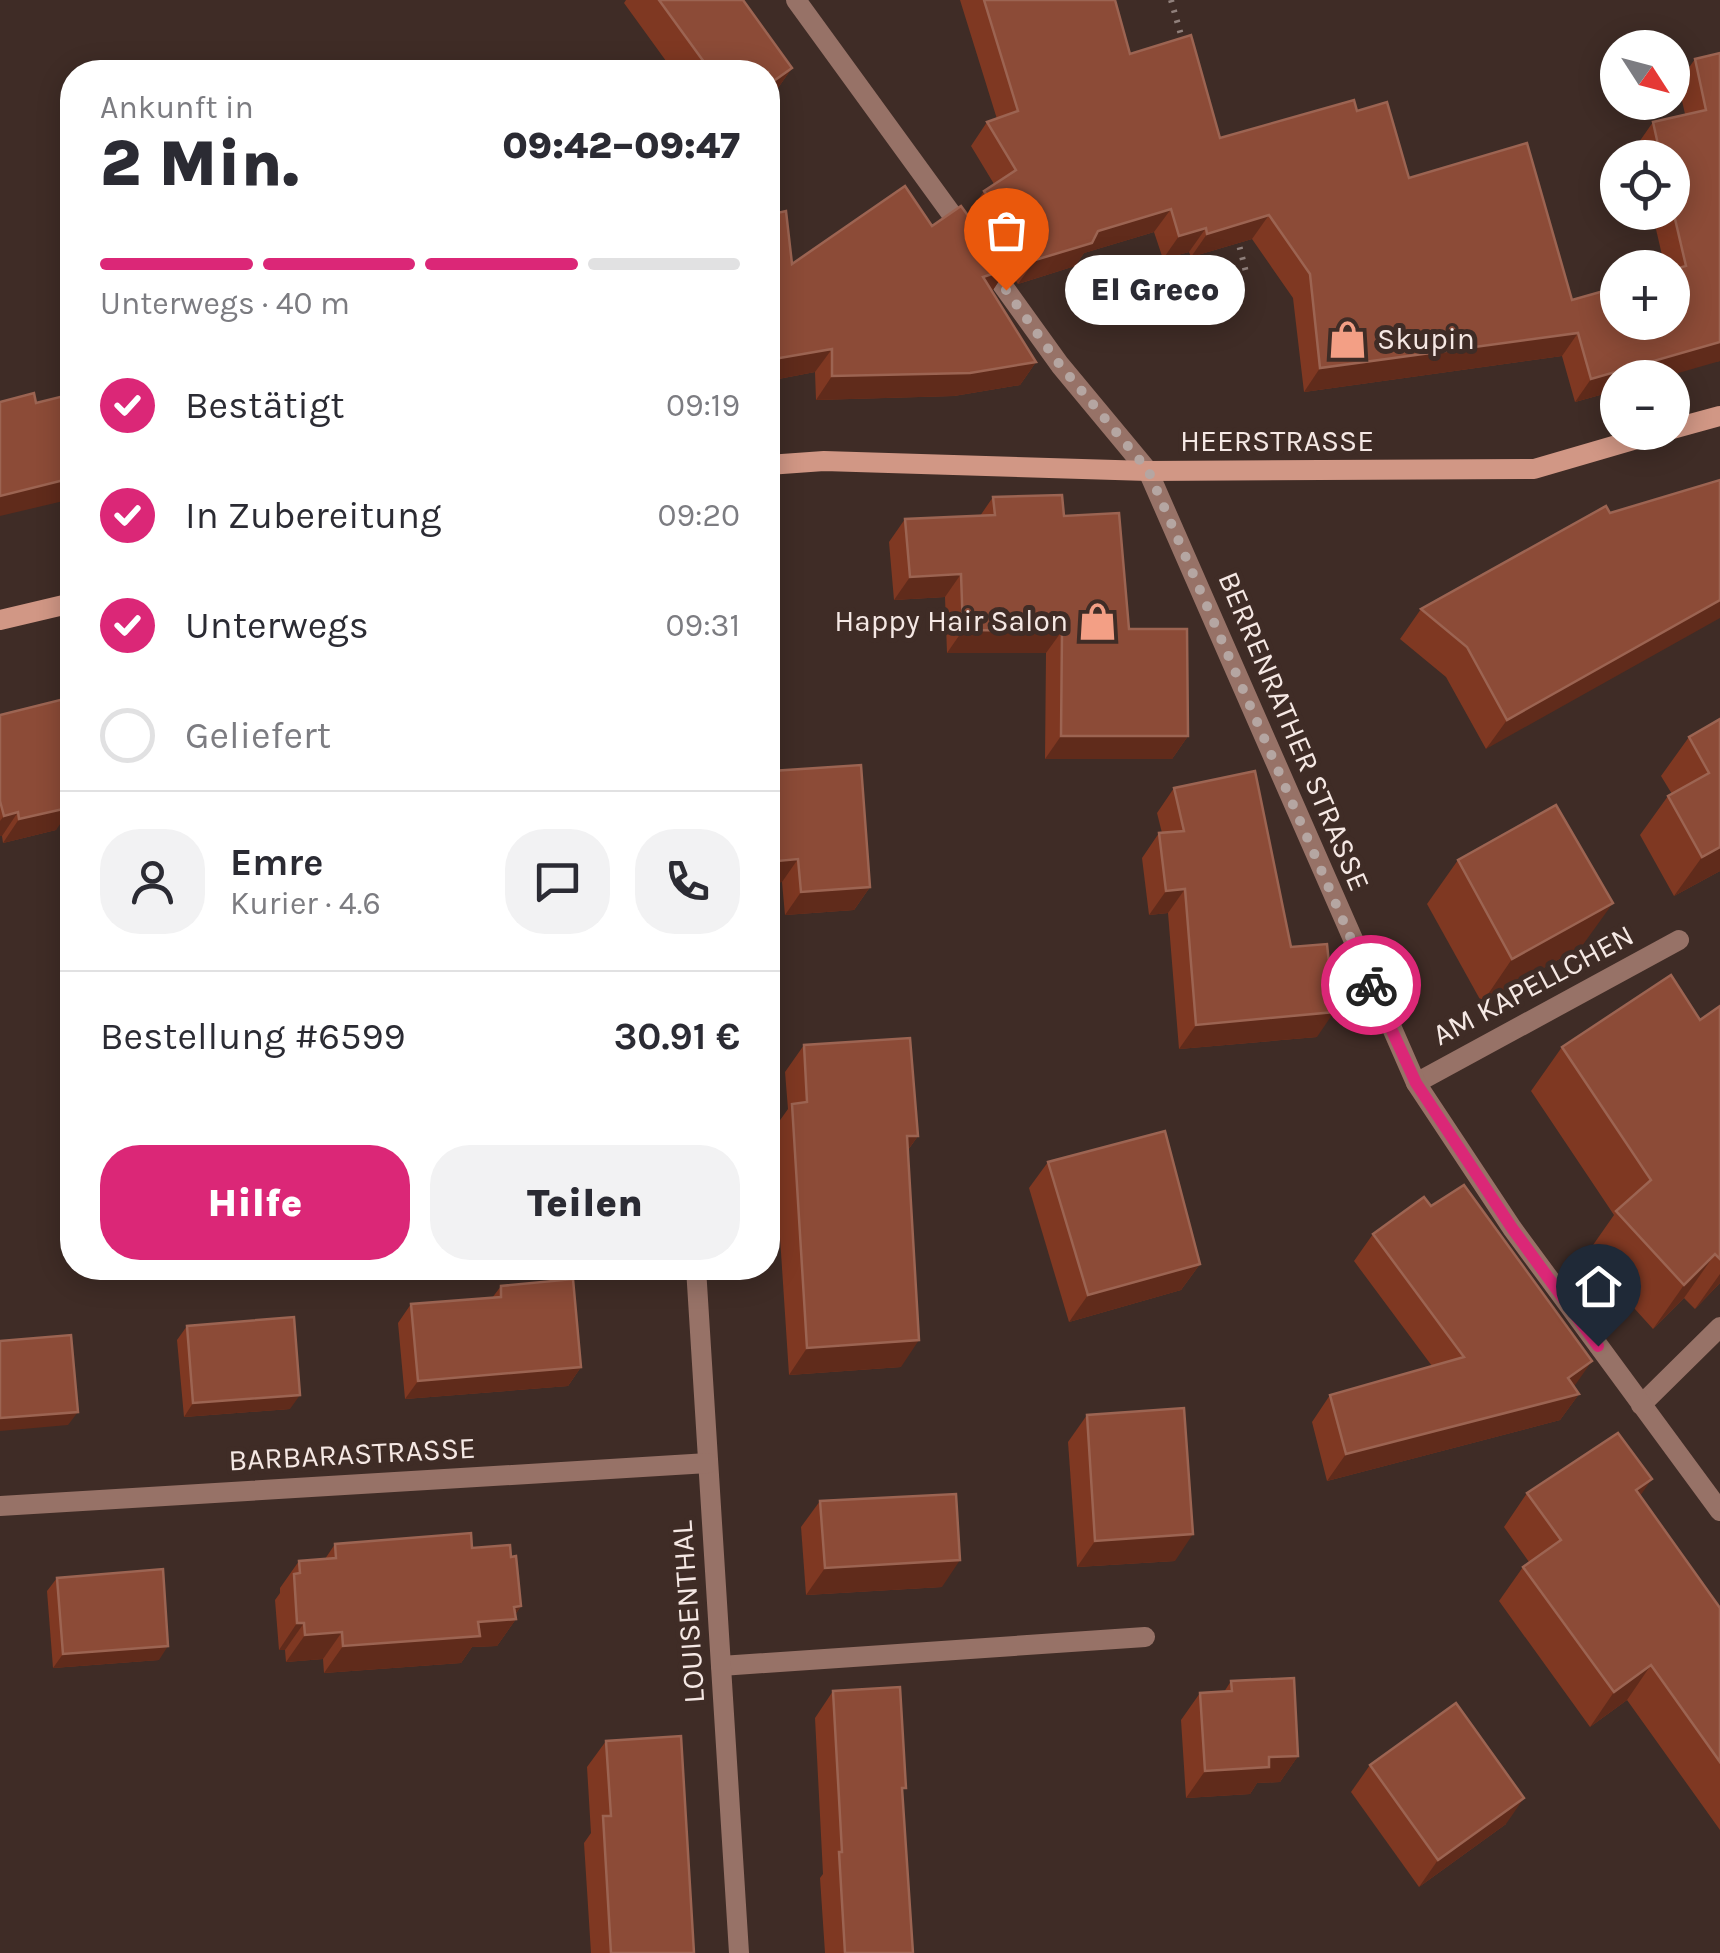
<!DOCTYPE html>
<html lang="de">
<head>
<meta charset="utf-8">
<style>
  body { margin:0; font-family:Karla,sans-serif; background:#f2f2f3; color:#2b2b33; height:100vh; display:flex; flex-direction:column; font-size:38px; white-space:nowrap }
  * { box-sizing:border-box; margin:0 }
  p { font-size:32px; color:#7c7c81 }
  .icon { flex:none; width:55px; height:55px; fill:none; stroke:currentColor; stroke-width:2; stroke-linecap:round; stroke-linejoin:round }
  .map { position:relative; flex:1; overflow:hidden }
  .details { position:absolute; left:60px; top:60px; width:720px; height:1220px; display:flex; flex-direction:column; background:#fff; border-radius:40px; box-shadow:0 5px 25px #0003 }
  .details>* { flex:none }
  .needle { width:65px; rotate:126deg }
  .tools { position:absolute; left:1600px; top:30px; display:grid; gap:20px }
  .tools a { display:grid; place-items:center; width:90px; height:90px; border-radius:50%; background:#fff; box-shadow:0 5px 25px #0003; font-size:50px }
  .pin { position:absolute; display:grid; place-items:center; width:85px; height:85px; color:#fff; margin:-102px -42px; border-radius:50% 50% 50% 0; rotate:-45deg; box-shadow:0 0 10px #0007 }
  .pin .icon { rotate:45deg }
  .courier { position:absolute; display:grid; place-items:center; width:100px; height:100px; margin:-50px; border:8px solid #db2777; border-radius:50%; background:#fff; color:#222; box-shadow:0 2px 12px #0007 }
  .bubble { position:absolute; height:70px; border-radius:35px; background:#fff; box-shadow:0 5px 25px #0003; font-size:32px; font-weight:800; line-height:70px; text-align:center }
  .overview em { font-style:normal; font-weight:800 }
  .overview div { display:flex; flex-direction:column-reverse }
  .overview { display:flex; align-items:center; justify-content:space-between; height:170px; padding:0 40px }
  h1 { font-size:65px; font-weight:800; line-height:75px }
  .bar { display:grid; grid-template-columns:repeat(4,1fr); gap:15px 10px; align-content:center; height:120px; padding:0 40px }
  .bar i { height:12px; border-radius:8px; background:#e1e1e2 }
  .bar .selected { background:#db2777 }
  .bar p { grid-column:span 4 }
  .line { display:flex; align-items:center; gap:25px; padding:0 40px; border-top:2px solid #e1e1e2 }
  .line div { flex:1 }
  .round { display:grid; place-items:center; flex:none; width:105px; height:105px; border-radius:40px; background:#f2f2f3 }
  ol { padding:0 40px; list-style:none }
  li { display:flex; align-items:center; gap:30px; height:110px }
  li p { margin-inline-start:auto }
  li .icon { padding:10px; border-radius:50%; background:#db2777; color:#fff; stroke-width:4 }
  li:last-child { color:#7c7c81 }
  li i { width:55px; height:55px; border:5px solid #e1e1e2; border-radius:50% }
  .button { display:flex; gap:20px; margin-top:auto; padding:20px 40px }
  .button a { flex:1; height:115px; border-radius:40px; background:#db2777; color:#fff; font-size:40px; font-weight:800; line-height:115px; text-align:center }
  .button a+a { background:#f2f2f3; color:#2b2b33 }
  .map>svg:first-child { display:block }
</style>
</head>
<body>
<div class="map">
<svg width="1720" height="1953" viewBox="0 0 1720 1953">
  <rect width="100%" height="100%" fill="#3f2c26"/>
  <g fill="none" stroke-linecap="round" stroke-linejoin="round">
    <g stroke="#91817c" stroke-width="6" stroke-dasharray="2.5 8" stroke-linecap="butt">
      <polyline points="1171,0 1183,42"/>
      <polyline points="1237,237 1247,276"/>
    </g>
    <polyline stroke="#977267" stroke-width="20" points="721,1666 1145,1637"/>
    <g stroke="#977267" stroke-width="20">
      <polyline points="1416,1083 1679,940"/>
      <polyline points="696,1268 739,1953"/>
      <polyline points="1641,1405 1720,1327"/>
      <polyline points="0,1506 708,1463"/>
    </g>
    <g stroke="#977267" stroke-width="20">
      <polyline points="796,0 966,234"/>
      <polyline points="983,258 1060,365 1148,471 1416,1083 1512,1228 1720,1511"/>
    </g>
    <g stroke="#d19785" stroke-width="20">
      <polyline points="1672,429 1720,416"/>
      <polyline points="768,465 824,461 1148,471 1534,469 1661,432"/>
      <polyline points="0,620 72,603"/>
    </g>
  </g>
  <g fill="#7f3822">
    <polygon points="626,0 743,0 792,68 773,95 768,72 674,72 624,3"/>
    <polygon points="960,0 1115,0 1130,54 1220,138 1357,111 1409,178 1572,300 1672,322 1672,268 1665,268 1652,212 1672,212 1672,158 1640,158 1637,145 1653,122 1685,114 1678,83 1695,59 1720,53 1720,361 1618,378 1618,390 1575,402 1562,356 1304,392 1293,298 1252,239 1191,257 1189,252 1163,259 1154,232 1084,253 1075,266 1018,284 968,214 984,191 994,184 971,146 987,122 997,119"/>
    <polygon points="768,215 792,264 932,226 1007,269 992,291 1036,362 1020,385 954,396 816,400 815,372 768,381"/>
    <polygon points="1720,480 1486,749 1446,677 1400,639 1421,609 1610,513"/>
    <polygon points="993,497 1064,516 1188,736 1172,759 1045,759 1046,653 947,653 945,597 894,600 889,542 905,519 980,516"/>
    <polygon points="0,715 70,793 56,830 3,843 2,836 0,836"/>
    <polygon points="1720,719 1720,871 1674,896 1640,835 1668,796 1672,794 1661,776 1689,737"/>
    <polygon points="772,771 870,887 854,910 785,915 782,882 768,884 768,777"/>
    <polygon points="1174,788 1291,947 1317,1037 1179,1049 1168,913 1149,915 1142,858 1159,833 1162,833 1157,813"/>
    <polygon points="1458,860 1582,946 1482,1003 1427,904"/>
    <polygon points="1720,1006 1720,1283 1695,1309 1684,1298 1653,1329 1586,1255 1614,1215 1531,1091 1562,1047 1700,1020"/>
    <polygon points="804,1045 918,1136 908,1150 901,1367 789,1375 773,1130 788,1109 785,1072"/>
    <polygon points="1048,1162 1200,1264 1181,1290 1069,1322 1029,1188"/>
    <polygon points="1373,1234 1574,1387 1579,1394 1560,1420 1327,1481 1312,1422 1330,1395 1432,1366 1354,1261"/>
    <polygon points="501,1286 581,1367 568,1386 405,1399 398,1323 411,1304 492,1298"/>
    <polygon points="187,1326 290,1409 184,1417 177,1340"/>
    <polygon points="1087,1415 1175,1561 1077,1567 1068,1442"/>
    <polygon points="1527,1493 1640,1496 1720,1608 1720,1830 1627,1700 1590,1727 1499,1601 1523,1567 1529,1562 1504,1527"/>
    <polygon points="820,1501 942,1587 806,1595 801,1527"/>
    <polygon points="335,1544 472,1548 511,1557 521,1606 515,1615 516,1619 497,1646 472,1647 461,1663 324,1673 323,1659 286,1662 285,1650 279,1650 275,1600 280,1593 280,1588 299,1561 325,1559"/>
    <polygon points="57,1578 159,1660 53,1668 47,1591"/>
    <polygon points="1231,1681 1298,1756 1280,1782 1257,1783 1250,1794 1186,1798 1181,1720 1200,1693 1224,1692"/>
    <polygon points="833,1691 902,1793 913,1953 825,1953 820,1878 823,1874 815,1718"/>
    <polygon points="606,1741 694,1953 591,1953 584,1843 591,1833 587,1767"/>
    <polygon points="1370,1765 1506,1824 1419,1887 1351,1792"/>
  </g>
  <g fill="#602b1b">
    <polygon points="792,68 773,95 768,99 768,85"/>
    <polygon points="1171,209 1154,232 1084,253 1075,266 1018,284 1035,260 1098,231"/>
    <polygon points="1269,215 1252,239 1191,257 1207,234"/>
    <polygon points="1206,228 1189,252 1163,259 1179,236"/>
    <polygon points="1007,269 991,293 983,277"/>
    <polygon points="1578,333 1562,356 1304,392 1320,368"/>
    <polygon points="1720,342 1720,361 1661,378 1618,378 1618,390 1575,402 1591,379"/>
    <polygon points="832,349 815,372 768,381 768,360"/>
    <polygon points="1036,362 1020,385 954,396 816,400 832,376"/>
    <polygon points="72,478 72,499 0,516 0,496"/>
    <polygon points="961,574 945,597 894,600 910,577"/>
    <polygon points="1720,600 1720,618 1486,749 1507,720"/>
    <polygon points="963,630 1062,631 1046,653 947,653"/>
    <polygon points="1061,736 1188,736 1172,759 1045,759"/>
    <polygon points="72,773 72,793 51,798 67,775"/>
    <polygon points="72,807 56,830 3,843 19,819"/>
    <polygon points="18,812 2,836 0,836 0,821 4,816"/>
    <polygon points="1720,847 1720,871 1674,896 1702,857"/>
    <polygon points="798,859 782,882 768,884 768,876 778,861"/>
    <polygon points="870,887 854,910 785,915 801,892"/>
    <polygon points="1185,889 1168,913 1149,915 1166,891"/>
    <polygon points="1613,903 1582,946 1482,1003 1512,959"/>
    <polygon points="1334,1012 1317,1037 1179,1049 1196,1025"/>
    <polygon points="907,1136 918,1136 899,1162"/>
    <polygon points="1715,1254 1684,1298 1653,1329 1684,1285"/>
    <polygon points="1200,1264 1181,1290 1069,1322 1088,1295"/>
    <polygon points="1720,1274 1720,1283 1695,1309"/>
    <polygon points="919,1340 901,1367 789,1375 807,1348"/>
    <polygon points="1592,1361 1573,1388 1579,1394 1560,1420 1327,1481 1346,1454 1568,1378"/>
    <polygon points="581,1367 568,1386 405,1399 418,1381"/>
    <polygon points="300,1395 290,1409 184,1417 193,1403"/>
    <polygon points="78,1412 68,1425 0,1431 0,1418"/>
    <polygon points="1652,1479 1628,1513 1636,1490"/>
    <polygon points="1193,1534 1175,1561 1077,1567 1095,1541"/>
    <polygon points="960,1560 942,1587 806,1595 825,1568"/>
    <polygon points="521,1606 512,1619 516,1619 497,1646 472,1647 461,1663 324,1673 343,1646 478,1622 514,1607"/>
    <polygon points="297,1623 304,1623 285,1650 279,1650"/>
    <polygon points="342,1632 323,1659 286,1662 305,1635"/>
    <polygon points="168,1646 159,1660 53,1668 63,1654"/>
    <polygon points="1651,1665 1627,1700 1590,1727 1614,1692"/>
    <polygon points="1298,1756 1280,1782 1257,1783 1250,1794 1186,1798 1205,1771 1269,1757"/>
    <polygon points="1524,1798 1506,1824 1419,1887 1438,1860"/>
  </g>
  <g fill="#8c4b37" stroke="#9c6452" stroke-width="2.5">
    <polygon points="659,0 743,0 792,68 768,85 768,72 688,72 704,62"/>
    <polygon points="984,0 1115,0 1130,54 1191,35 1220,138 1354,100 1357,111 1387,102 1409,178 1527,143 1572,300 1618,287 1618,322 1672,322 1672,270 1686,266 1672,206 1672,158 1661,158 1653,122 1706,110 1695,59 1720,53 1720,342 1591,379 1578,333 1320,368 1310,274 1269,215 1207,234 1206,228 1179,236 1171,209 1098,231 1092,243 1035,260 984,191 1016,170 987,122 1018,111"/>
    <polygon points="905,186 932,226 961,206 1007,269 983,277 1036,362 970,373 832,376 832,349 768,360 768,215 786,211 792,264"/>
    <polygon points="34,393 36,403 72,394 72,478 0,496 0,402"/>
    <polygon points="1720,480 1720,600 1507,720 1467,647 1421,609 1606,506 1610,513"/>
    <polygon points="1062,495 1064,516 1119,513 1129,629 1187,629 1188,736 1061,736 1062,631 963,630 961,574 910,577 905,519 995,515 993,497"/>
    <polygon points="72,697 72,773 67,775 72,807 19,819 18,812 4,816 0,801 0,715"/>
    <polygon points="1720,719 1720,847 1702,857 1668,796 1709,773 1689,737"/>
    <polygon points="861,765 870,887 801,892 798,859 778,861 772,771"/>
    <polygon points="1255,771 1291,947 1327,944 1334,1012 1196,1025 1185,889 1166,891 1159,833 1184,831 1174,788"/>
    <polygon points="1556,805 1613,903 1512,959 1458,860"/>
    <polygon points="1671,975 1700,1020 1720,1006 1720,1259 1715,1254 1684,1285 1616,1211 1651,1180 1562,1047"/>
    <polygon points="910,1038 918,1136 907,1136 919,1340 807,1348 792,1104 807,1102 804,1045"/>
    <polygon points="1165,1131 1200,1264 1088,1295 1048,1162"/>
    <polygon points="1464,1185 1592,1361 1568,1378 1579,1394 1346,1454 1330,1395 1464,1357 1373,1234 1424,1197 1431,1206"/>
    <polygon points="573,1279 581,1367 418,1381 411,1304 501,1297 501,1286"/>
    <polygon points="294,1317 300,1395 193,1403 187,1326"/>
    <polygon points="71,1335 78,1412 0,1418 0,1341"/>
    <polygon points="1184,1408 1193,1534 1095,1541 1087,1415"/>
    <polygon points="1618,1433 1652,1479 1636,1490 1720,1608 1720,1762 1651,1665 1614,1692 1523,1567 1561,1540 1527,1493"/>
    <polygon points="956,1494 960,1560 825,1568 820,1501"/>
    <polygon points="471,1533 472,1548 510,1545 511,1557 516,1556 521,1606 514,1607 516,1619 478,1622 480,1636 343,1646 342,1632 305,1635 304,1623 297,1623 294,1574 300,1573 299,1561 336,1558 335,1544"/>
    <polygon points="163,1569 168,1646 63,1654 57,1578"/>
    <polygon points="1294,1678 1298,1756 1269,1757 1269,1767 1205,1771 1200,1693 1232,1691 1231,1681"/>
    <polygon points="900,1687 906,1788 902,1788 913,1953 845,1953 839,1852 842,1852 833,1691"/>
    <polygon points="1456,1703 1524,1798 1438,1860 1370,1765"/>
    <polygon points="681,1736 694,1953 611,1953 603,1816 611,1816 606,1741"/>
  </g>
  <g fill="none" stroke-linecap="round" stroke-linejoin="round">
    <polyline stroke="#b5a6a2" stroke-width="10" stroke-dasharray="0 18" points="1006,290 1060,365 1148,470 1371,985"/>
    <polyline stroke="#db2777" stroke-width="12" points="1371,985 1416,1083 1512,1228 1598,1346"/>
  </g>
  <defs>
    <symbol id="shop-bare" viewBox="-9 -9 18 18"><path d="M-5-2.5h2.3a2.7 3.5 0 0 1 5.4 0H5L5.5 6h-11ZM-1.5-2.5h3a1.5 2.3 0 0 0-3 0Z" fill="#f39f85" stroke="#3f2c26" stroke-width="2.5" paint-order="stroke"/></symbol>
  </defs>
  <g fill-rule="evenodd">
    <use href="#shop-bare" x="1320" y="312" width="55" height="55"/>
    <use href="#shop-bare" x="1070" y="594" width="55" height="55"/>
  </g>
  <g text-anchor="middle" stroke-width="10" stroke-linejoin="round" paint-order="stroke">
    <g font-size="30" fill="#f5e8e4" stroke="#3f2c26" text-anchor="start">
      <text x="1377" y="349">Skupin</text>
      <text x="1068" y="631" text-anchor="end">Happy Hair Salon</text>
    </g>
    <g font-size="30" fill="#f5e8e4" stroke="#3f2c26">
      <text x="1277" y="451">HEERSTRASSE</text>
      <text transform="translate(1294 731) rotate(67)" y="10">BERRENRATHER STRASSE</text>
      <text transform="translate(1533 985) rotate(-28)" y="10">AM KAPELLCHEN</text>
      <text transform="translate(352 1454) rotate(-3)" y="10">BARBARASTRASSE</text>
      <text transform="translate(688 1612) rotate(-94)" y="10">LOUISENTHAL</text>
    </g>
  </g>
</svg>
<div class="tools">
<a><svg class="needle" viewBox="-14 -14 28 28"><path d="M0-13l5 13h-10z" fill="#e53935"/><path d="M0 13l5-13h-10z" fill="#7c7c81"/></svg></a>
<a><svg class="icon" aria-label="locate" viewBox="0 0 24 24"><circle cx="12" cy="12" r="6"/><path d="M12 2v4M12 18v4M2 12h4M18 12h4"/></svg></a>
<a>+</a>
<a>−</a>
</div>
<div class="pin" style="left:1006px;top:290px;background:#ea580c"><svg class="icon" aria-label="bag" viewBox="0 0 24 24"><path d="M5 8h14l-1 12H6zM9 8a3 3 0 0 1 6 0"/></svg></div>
<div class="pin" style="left:1598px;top:1346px;background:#1f2937"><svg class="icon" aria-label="home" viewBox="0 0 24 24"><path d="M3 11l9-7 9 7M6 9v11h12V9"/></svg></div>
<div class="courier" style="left:1371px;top:985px"><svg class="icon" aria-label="bike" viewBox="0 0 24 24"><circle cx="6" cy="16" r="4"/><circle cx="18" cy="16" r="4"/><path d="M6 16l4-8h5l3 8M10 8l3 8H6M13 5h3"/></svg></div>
<div class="bubble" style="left:1065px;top:255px;width:180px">El Greco</div>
<section class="details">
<div class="overview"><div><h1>2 Min.</h1><p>Ankunft in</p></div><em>09:42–09:47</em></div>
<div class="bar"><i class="selected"></i><i class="selected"></i><i class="selected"></i><i></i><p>Unterwegs · 40 m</p></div>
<ol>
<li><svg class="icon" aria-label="check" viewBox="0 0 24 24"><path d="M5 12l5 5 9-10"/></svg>Bestätigt<p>09:19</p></li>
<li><svg class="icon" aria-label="check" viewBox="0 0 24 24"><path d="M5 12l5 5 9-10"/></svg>In Zubereitung<p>09:20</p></li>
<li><svg class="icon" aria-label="check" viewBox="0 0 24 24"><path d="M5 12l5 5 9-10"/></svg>Unterwegs<p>09:31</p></li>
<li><i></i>Geliefert</li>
</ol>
<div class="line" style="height:180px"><a class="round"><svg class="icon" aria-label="person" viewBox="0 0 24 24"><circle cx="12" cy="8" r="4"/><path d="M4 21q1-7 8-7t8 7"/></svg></a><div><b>Emre</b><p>Kurier · 4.6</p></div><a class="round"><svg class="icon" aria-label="chat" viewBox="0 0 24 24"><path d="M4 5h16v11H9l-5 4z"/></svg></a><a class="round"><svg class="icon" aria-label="phone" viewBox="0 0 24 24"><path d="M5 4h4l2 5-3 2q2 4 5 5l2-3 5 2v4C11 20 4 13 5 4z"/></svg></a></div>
<div class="line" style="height:130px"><div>Bestellung #6599</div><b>30.91 €</b></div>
<div class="button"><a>Hilfe</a><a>Teilen</a></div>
</section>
</div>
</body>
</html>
